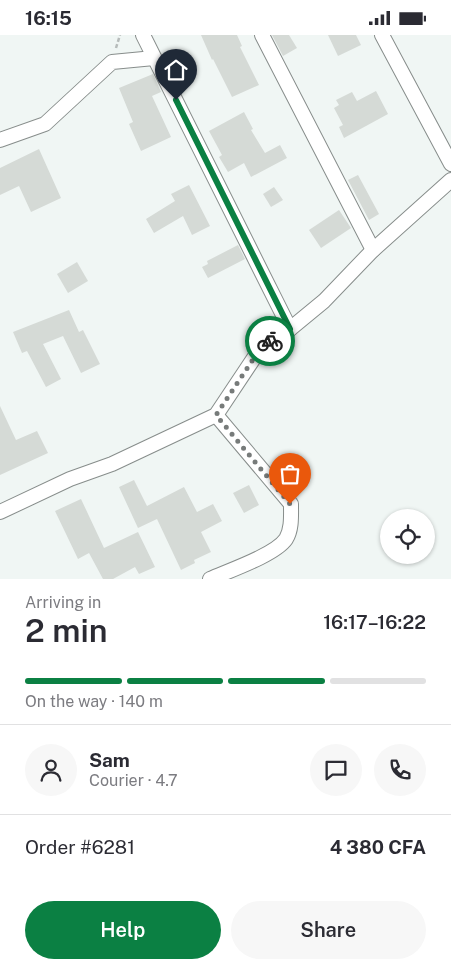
<!DOCTYPE html>
<html lang="en">
<head>
<meta charset="utf-8">
<style>
  body { margin:0; font-family:"Public Sans",sans-serif; background:#f7f7f7; color:#2b2b33; height:100vh; display:flex; flex-direction:column; font-size:19px; white-space:nowrap }
  * { box-sizing:border-box; margin:0 }
  p { font-size:16px; color:#7c7c81 }
  .icon { flex:none; width:28px; height:28px; fill:none; stroke:currentColor; stroke-width:2; stroke-linecap:round; stroke-linejoin:round }
  .map { position:relative; height:544px; overflow:hidden }
  .drawer { display:flex; flex-direction:column; background:#fff; flex:1 }
  .drawer>* { flex:none }
  .fabs { position:absolute; left:380px; top:474px; display:grid; gap:10px }
  .fabs a { display:grid; place-items:center; width:55px; height:55px; border-radius:50%; background:#fff; box-shadow:0 1px 4px #0004; font-size:25px }
  .pin { position:absolute; display:grid; place-items:center; width:42px; height:42px; color:#fff; margin:-51px -21px; border-radius:50% 50% 50% 0; rotate:-45deg; box-shadow:0 0 5px #0007 }
  .pin .icon { rotate:45deg }
  .courier { position:absolute; display:grid; place-items:center; width:50px; height:50px; margin:-25px; border:4px solid #0b8043; border-radius:50%; background:#fff; color:#222; box-shadow:0 1px 6px #0007 }
  .summary em { font-style:normal; font-weight:600 }
  .summary div { display:flex; flex-direction:column-reverse }
  .summary { display:flex; align-items:center; justify-content:space-between; height:85px; padding:0 25px }
  h1 { font-size:32px; font-weight:600; line-height:38px }
  .bar { display:grid; grid-template-columns:repeat(4,1fr); gap:8px 5px; align-content:center; height:60px; padding:0 25px }
  .bar i { height:6px; border-radius:4px; background:#e1e1e2 }
  .bar .selected { background:#0b8043 }
  .bar p { grid-column:span 4 }
  .line { display:flex; align-items:center; gap:12px; padding:0 25px; border-top:1px solid #e1e1e2 }
  .line div { flex:1 }
  .round { display:grid; place-items:center; flex:none; width:52px; height:52px; border-radius:26px; background:#f7f7f7 }
  .action { display:flex; gap:10px; margin-top:auto; padding:10px 25px }
  .action a { flex:1; height:58px; border-radius:30px; background:#0b8043; color:#fff; font-size:20px; font-weight:600; line-height:58px; text-align:center }
  .action a+a { background:#f7f7f7; color:#2b2b33 }
  .status { display:flex; justify-content:space-between; align-items:center; height:35px; padding:0 25px; background:#fff; direction:ltr }
  .status svg { height:14px; fill:currentColor }
  .map>svg:first-child { display:block }
</style>
</head>
<body>
<div class="status"><b>16:15</b><svg viewBox="0 0 49 12"><path d="M0 12V9h3v3zM5 12V6h3v6zM10 12V3h3v9zM15 12V0h3v12zM26 1h20v11H26zM47 4h2v5h-2z"/></svg></div>
<div class="map">
<svg width="451" height="544" viewBox="0 0 451 544">
  <rect width="100%" height="100%" fill="#f0f6f4"/>
  <g fill="#d5dad6">
    <polygon points="201,0 237,0 242,11 240,12 259,50 232,62 213,24 212,25"/>
    <polygon points="272,0 289,0 297,13 283,21"/>
    <polygon points="328,0 356,0 361,10 338,21"/>
    <polygon points="153,39 161,57 152,61 171,102 141,116 129,89 133,87 119,53"/>
    <polygon points="376,56 388,79 344,103 339,92 343,90 334,73 339,70 336,65 352,57 357,66"/>
    <polygon points="244,77 253,94 251,95 265,118 280,110 287,123 251,142 244,128 228,137 219,122 222,120 209,96"/>
    <polygon points="39,114 61,163 31,177 19,151 0,160 0,133"/>
    <polygon points="358,140 379,179 369,185 348,145"/>
    <polygon points="189,150 210,191 192,200 183,181 154,198 146,184 175,166 171,159"/>
    <polygon points="274,152 283,165 271,172 263,159"/>
    <polygon points="339,175 351,193 321,213 309,195"/>
    <polygon points="238,210 245,224 208,243 202,232 208,229 207,226"/>
    <polygon points="77,227 88,246 68,258 57,239"/>
    <polygon points="69,275 79,297 83,295 100,329 81,338 63,301 43,309 61,344 46,352 27,316 22,318 13,297"/>
    <polygon points="0,371 16,405 37,396 48,418 0,440"/>
    <polygon points="134,445 147,471 184,452 197,477 213,469 222,486 201,497 211,517 194,525 195,528 181,535 157,484 138,493 119,452"/>
    <polygon points="249,450 259,470 244,478 233,458"/>
    <polygon points="81,464 104,513 138,497 155,532 139,539 135,532 113,544 103,544 89,518 78,524 55,476"/>
  </g>
  <g fill="none" stroke-linecap="round" stroke-linejoin="round">
    <defs>
      <g id="street">
        <polyline points="143,0 290,294"/>
        <polyline points="262,0 373,215"/>
        <polyline points="382,0 451,129"/>
        <polyline points="0,105 45,89 112,27 154,23"/>
        <polyline points="0,477 70,444 112,429 216,380 256,320 269,307 290,294 324,266 373,215 451,145"/>
        <path d="M210 544C228 536 275 520 286 504 292 494 291 481 291 469L216 380"/>
      </g>
    </defs>
    <use href="#street" stroke="#878d8b" stroke-width="16"/>
    <polyline stroke="#b7bcbb" stroke-width="2.5" stroke-dasharray="4 2.5" stroke-linecap="butt" points="116,13 120,0"/>
    <use href="#street" stroke="#fff" stroke-width="14"/>
  </g>
  <g fill="none" stroke-linecap="round" stroke-linejoin="round">
    <polyline stroke="#777b7a" stroke-width="5" stroke-dasharray="0 9" points="270,306 256,320 216,380 290,469"/>
    <polyline stroke="#0b8043" stroke-width="6" points="176,65 290,294 270,306"/>
  </g>
</svg>
<div class="fabs">
<a><svg class="icon" aria-label="locate" viewBox="0 0 24 24"><circle cx="12" cy="12" r="6"/><path d="M12 2v4M12 18v4M2 12h4M18 12h4"/></svg></a>
</div>
<div class="pin" style="left:290px;top:469px;background:#ea580c"><svg class="icon" aria-label="bag" viewBox="0 0 24 24"><path d="M5 8h14l-1 12H6zM9 8a3 3 0 0 1 6 0"/></svg></div>
<div class="pin" style="left:176px;top:65px;background:#1f2937"><svg class="icon" aria-label="home" viewBox="0 0 24 24"><path d="M3 11l9-7 9 7M6 9v11h12V9"/></svg></div>
<div class="courier" style="left:270px;top:306px"><svg class="icon" aria-label="bike" viewBox="0 0 24 24"><circle cx="6" cy="16" r="4"/><circle cx="18" cy="16" r="4"/><path d="M6 16l4-8h5l3 8M10 8l3 8H6M13 5h3"/></svg></div>
</div>
<section class="drawer">
<div class="summary"><div><h1>2 min</h1><p>Arriving in</p></div><em>16:17–16:22</em></div>
<div class="bar"><i class="selected"></i><i class="selected"></i><i class="selected"></i><i></i><p>On the way · 140 m</p></div>
<div class="line" style="height:90px"><a class="round"><svg class="icon" aria-label="person" viewBox="0 0 24 24"><circle cx="12" cy="8" r="4"/><path d="M4 21q1-7 8-7t8 7"/></svg></a><div><b>Sam</b><p>Courier · 4.7</p></div><a class="round"><svg class="icon" aria-label="chat" viewBox="0 0 24 24"><path d="M4 5h16v11H9l-5 4z"/></svg></a><a class="round"><svg class="icon" aria-label="phone" viewBox="0 0 24 24"><path d="M5 4h4l2 5-3 2q2 4 5 5l2-3 5 2v4C11 20 4 13 5 4z"/></svg></a></div>
<div class="line" style="height:65px"><div>Order #6281</div><b>4 380 CFA</b></div>
<div class="action"><a>Help</a><a>Share</a></div>
</section>
</body>
</html>
